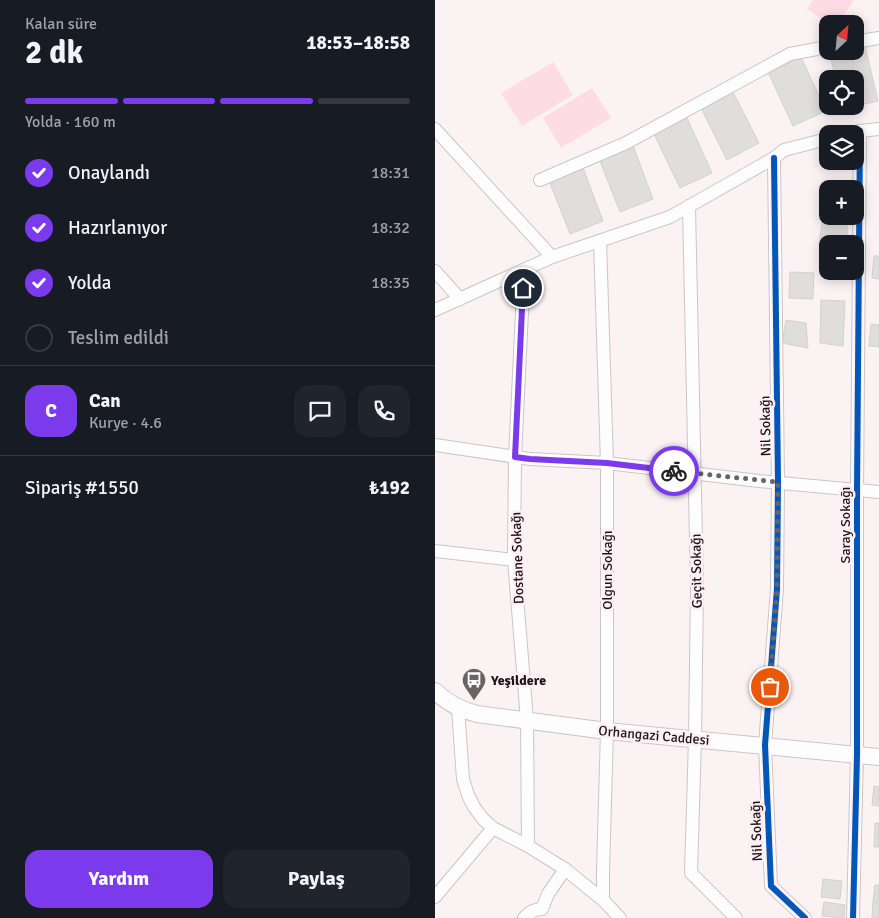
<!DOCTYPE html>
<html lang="tr">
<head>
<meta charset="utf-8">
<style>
  body { margin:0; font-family:Signika,sans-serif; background:#20242c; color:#f1f3f6; height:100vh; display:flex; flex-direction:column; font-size:19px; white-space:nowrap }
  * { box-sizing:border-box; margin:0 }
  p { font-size:16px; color:#9ea1a6 }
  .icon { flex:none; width:28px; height:28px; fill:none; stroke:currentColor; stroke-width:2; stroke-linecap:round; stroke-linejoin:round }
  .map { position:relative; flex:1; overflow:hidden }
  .sheet { display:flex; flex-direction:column; background:#171b24; width:435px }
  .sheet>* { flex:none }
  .needle { width:32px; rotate:26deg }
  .buttons { position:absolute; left:384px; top:15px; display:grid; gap:10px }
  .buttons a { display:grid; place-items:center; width:45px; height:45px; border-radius:10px; background:#171b24; box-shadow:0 2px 12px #0003; font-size:25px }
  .pin { position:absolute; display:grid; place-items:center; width:42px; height:42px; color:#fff; margin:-21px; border:2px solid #fff; border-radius:50%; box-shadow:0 1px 5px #0007 }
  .courier { position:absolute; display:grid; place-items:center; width:50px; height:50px; margin:-25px; border:4px solid #7c3aed; border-radius:50%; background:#fff; color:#222; box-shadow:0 1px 6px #0007 }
  .overview em { font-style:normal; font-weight:700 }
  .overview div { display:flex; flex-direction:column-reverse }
  .overview { display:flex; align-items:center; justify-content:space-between; height:85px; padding:0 25px }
  h1 { font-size:32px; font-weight:700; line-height:38px }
  .bar { display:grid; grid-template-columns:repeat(4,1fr); gap:8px 5px; align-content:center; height:60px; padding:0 25px }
  .bar i { height:6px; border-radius:4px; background:#363941 }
  .bar .active { background:#7c3aed }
  .bar p { grid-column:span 4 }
  .line { display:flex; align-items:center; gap:12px; padding:0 25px; border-top:1px solid #363941 }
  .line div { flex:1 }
  .round { display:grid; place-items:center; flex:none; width:52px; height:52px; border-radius:15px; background:#20242c }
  ol { padding:0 25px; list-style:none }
  li { display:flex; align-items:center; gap:15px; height:55px }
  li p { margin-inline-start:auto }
  li .icon { padding:5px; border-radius:50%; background:#7c3aed; color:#fff; stroke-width:4 }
  li:last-child { color:#9ea1a6 }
  li i { width:28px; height:28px; border:2px solid #363941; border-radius:50% }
  .button { display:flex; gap:10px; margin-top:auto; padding:10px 25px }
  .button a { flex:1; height:58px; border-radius:15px; background:#7c3aed; color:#fff; font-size:20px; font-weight:700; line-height:58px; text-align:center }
  .button a+a { background:#20242c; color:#f1f3f6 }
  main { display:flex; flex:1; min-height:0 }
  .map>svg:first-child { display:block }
</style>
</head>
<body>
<main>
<section class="sheet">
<div class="overview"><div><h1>2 dk</h1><p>Kalan süre</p></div><em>18:53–18:58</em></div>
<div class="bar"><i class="active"></i><i class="active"></i><i class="active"></i><i></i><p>Yolda · 160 m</p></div>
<ol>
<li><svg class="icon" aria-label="check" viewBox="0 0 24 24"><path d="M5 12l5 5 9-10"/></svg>Onaylandı<p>18:31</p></li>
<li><svg class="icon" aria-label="check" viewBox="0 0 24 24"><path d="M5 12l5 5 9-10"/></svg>Hazırlanıyor<p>18:32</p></li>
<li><svg class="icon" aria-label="check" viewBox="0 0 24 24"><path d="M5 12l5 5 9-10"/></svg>Yolda<p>18:35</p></li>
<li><i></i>Teslim edildi</li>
</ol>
<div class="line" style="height:90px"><b class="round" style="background:#7c3aed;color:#fff">C</b><div><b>Can</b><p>Kurye · 4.6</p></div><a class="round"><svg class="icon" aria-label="chat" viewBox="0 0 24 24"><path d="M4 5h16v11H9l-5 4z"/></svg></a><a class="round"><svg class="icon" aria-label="phone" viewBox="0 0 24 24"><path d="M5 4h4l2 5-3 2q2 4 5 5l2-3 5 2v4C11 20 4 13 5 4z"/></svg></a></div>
<div class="line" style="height:65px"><div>Sipariş #1550</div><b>₺192</b></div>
<div class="button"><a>Yardım</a><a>Paylaş</a></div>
</section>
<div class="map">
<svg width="444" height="918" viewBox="0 0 444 918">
  <rect width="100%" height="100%" fill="#fbf2f4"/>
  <g fill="#fddce6">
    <polygon points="378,0 419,0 403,24 394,24 372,9"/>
    <polygon points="118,62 138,95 87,126 66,93"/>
    <polygon points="157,88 176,118 126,148 108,118"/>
  </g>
  <g fill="#e0dedc" stroke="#d4d2d0">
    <polygon points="429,42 443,101 420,106 420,79 401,79 394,51 420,51 420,45"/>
    <polygon points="366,57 391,111 358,126 333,72"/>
    <polygon points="297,90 324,143 292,160 265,106"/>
    <polygon points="252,118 277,173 245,188 219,134"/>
    <polygon points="197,143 218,199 185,212 163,156"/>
    <polygon points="147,165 168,221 135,234 113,178"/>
    <polygon points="387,222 412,225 412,244 392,244 392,247 384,245"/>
    <polygon points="439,256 444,256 444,279 437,278"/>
    <polygon points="355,272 379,273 378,299 354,298"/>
    <polygon points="386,300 410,301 408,346 385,343"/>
    <polygon points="351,320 371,323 373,348 347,343"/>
    <polygon points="436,324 444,325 444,347 434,346"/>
    <polygon points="439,786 444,787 444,806 437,805"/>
    <polygon points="440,823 444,823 444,847 439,847"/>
    <polygon points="388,879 407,881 405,899 386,897"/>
    <polygon points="440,885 444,885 444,901 438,901"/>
    <polygon points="438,901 444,903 444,918 437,918"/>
    <polygon points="389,902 410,905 409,918 387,916"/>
  </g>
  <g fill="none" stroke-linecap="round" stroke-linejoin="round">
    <defs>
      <g id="minor">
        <polyline points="420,42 444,38"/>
        <polyline points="0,129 117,257"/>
        <polyline points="415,134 425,131 444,129"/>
        <polyline points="339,158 343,482 342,589 330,745 336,886 370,918"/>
        <polyline points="105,180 191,143 355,54 392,47"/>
        <polyline points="254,206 262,588 260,739 256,873 301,918"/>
        <polyline points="165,241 172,463 172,731 168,871 168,900"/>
        <polyline points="89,270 80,457 79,560 92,720 93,846"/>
        <polyline points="0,271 25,299"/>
        <polyline points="0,310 117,257 235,217 339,158 349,150 392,139"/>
        <polyline points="0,445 95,459 172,463 324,481 444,492"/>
        <polyline points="0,551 79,560"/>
        <polyline points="23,708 28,779 33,795 39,807 48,819 58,828 93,846 130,869 168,900 185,918"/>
        <polyline points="0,897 58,828"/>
        <path d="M89 918C94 912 99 909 107 909L113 894 130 869"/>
        <polyline points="418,918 422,755 422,490 425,131"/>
      </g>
      <path id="tertiary" d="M0 691C12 703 26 710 42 714L172 731 444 757"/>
    </defs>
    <use href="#minor" stroke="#ccc5c7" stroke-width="14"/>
    <use href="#tertiary" stroke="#ccc5c7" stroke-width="18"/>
    <use href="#minor" stroke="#fefdfd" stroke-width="12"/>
    <use href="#tertiary" stroke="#fefdfd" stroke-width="16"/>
    <defs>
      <g id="cycleway">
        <polyline points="339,158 343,482 342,589 330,745 336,886 370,918"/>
        <polyline points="418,918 422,755 422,490 425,131"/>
      </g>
    </defs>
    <use href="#cycleway" stroke="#ffeef3" stroke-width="9"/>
    <use href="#cycleway" stroke="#0057b8" stroke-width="6"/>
  </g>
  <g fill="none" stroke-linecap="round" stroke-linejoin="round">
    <polyline stroke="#6a6365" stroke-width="5" stroke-dasharray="0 9" points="239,471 343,482 342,589 335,687"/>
    <polyline stroke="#7c3aed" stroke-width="6" points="88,288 80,457 95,459 172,463 239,471"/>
  </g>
  <defs>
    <symbol id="bus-pin" viewBox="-11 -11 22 30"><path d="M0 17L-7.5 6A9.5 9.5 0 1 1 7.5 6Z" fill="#6a6365" stroke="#ffeef3"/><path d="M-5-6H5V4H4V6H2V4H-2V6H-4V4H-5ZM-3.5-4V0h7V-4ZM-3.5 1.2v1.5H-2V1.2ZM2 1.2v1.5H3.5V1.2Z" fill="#fff"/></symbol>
  </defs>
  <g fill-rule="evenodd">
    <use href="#bus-pin" x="25" y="666" width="28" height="38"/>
  </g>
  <g text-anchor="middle" stroke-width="5" stroke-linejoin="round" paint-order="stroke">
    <g font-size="14" fill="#1c1618" stroke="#ffeef3">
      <text transform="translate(330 426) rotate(-91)" y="5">Nil Sokağı</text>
      <text transform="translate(410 525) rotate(-90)" y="5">Saray Sokağı</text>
      <text transform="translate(82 558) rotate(-92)" y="5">Dostane Sokağı</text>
      <text transform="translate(172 570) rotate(-90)" y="5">Olgun Sokağı</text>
      <text transform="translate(261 571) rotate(-91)" y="5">Geçit Sokağı</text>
      <text transform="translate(219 735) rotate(5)" y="5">Orhangazi Caddesi</text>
      <text transform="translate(321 831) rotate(-92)" y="5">Nil Sokağı</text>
    </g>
    <g font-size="14" font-weight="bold" fill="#1c1618" stroke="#ffeef3" text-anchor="start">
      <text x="56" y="685">Yeşildere</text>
    </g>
  </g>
</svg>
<div class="buttons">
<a><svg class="needle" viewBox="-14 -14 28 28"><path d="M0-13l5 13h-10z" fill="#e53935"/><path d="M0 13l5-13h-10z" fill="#9ea1a6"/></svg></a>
<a><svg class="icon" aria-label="locate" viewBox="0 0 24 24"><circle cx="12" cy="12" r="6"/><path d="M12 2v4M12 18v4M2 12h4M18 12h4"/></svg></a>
<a><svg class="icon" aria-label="layers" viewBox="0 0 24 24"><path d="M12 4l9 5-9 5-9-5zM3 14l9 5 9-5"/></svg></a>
<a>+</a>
<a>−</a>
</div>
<div class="pin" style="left:335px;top:687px;background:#ea580c"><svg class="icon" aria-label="bag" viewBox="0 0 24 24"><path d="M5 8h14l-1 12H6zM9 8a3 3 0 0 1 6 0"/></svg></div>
<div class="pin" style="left:88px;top:288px;background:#1f2937"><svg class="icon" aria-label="home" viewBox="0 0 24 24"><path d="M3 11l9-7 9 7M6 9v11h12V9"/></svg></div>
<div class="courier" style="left:239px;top:471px"><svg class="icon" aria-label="bike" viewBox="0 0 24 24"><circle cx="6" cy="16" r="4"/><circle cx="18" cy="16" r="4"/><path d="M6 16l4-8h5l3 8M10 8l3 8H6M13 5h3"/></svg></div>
</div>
</main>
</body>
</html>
